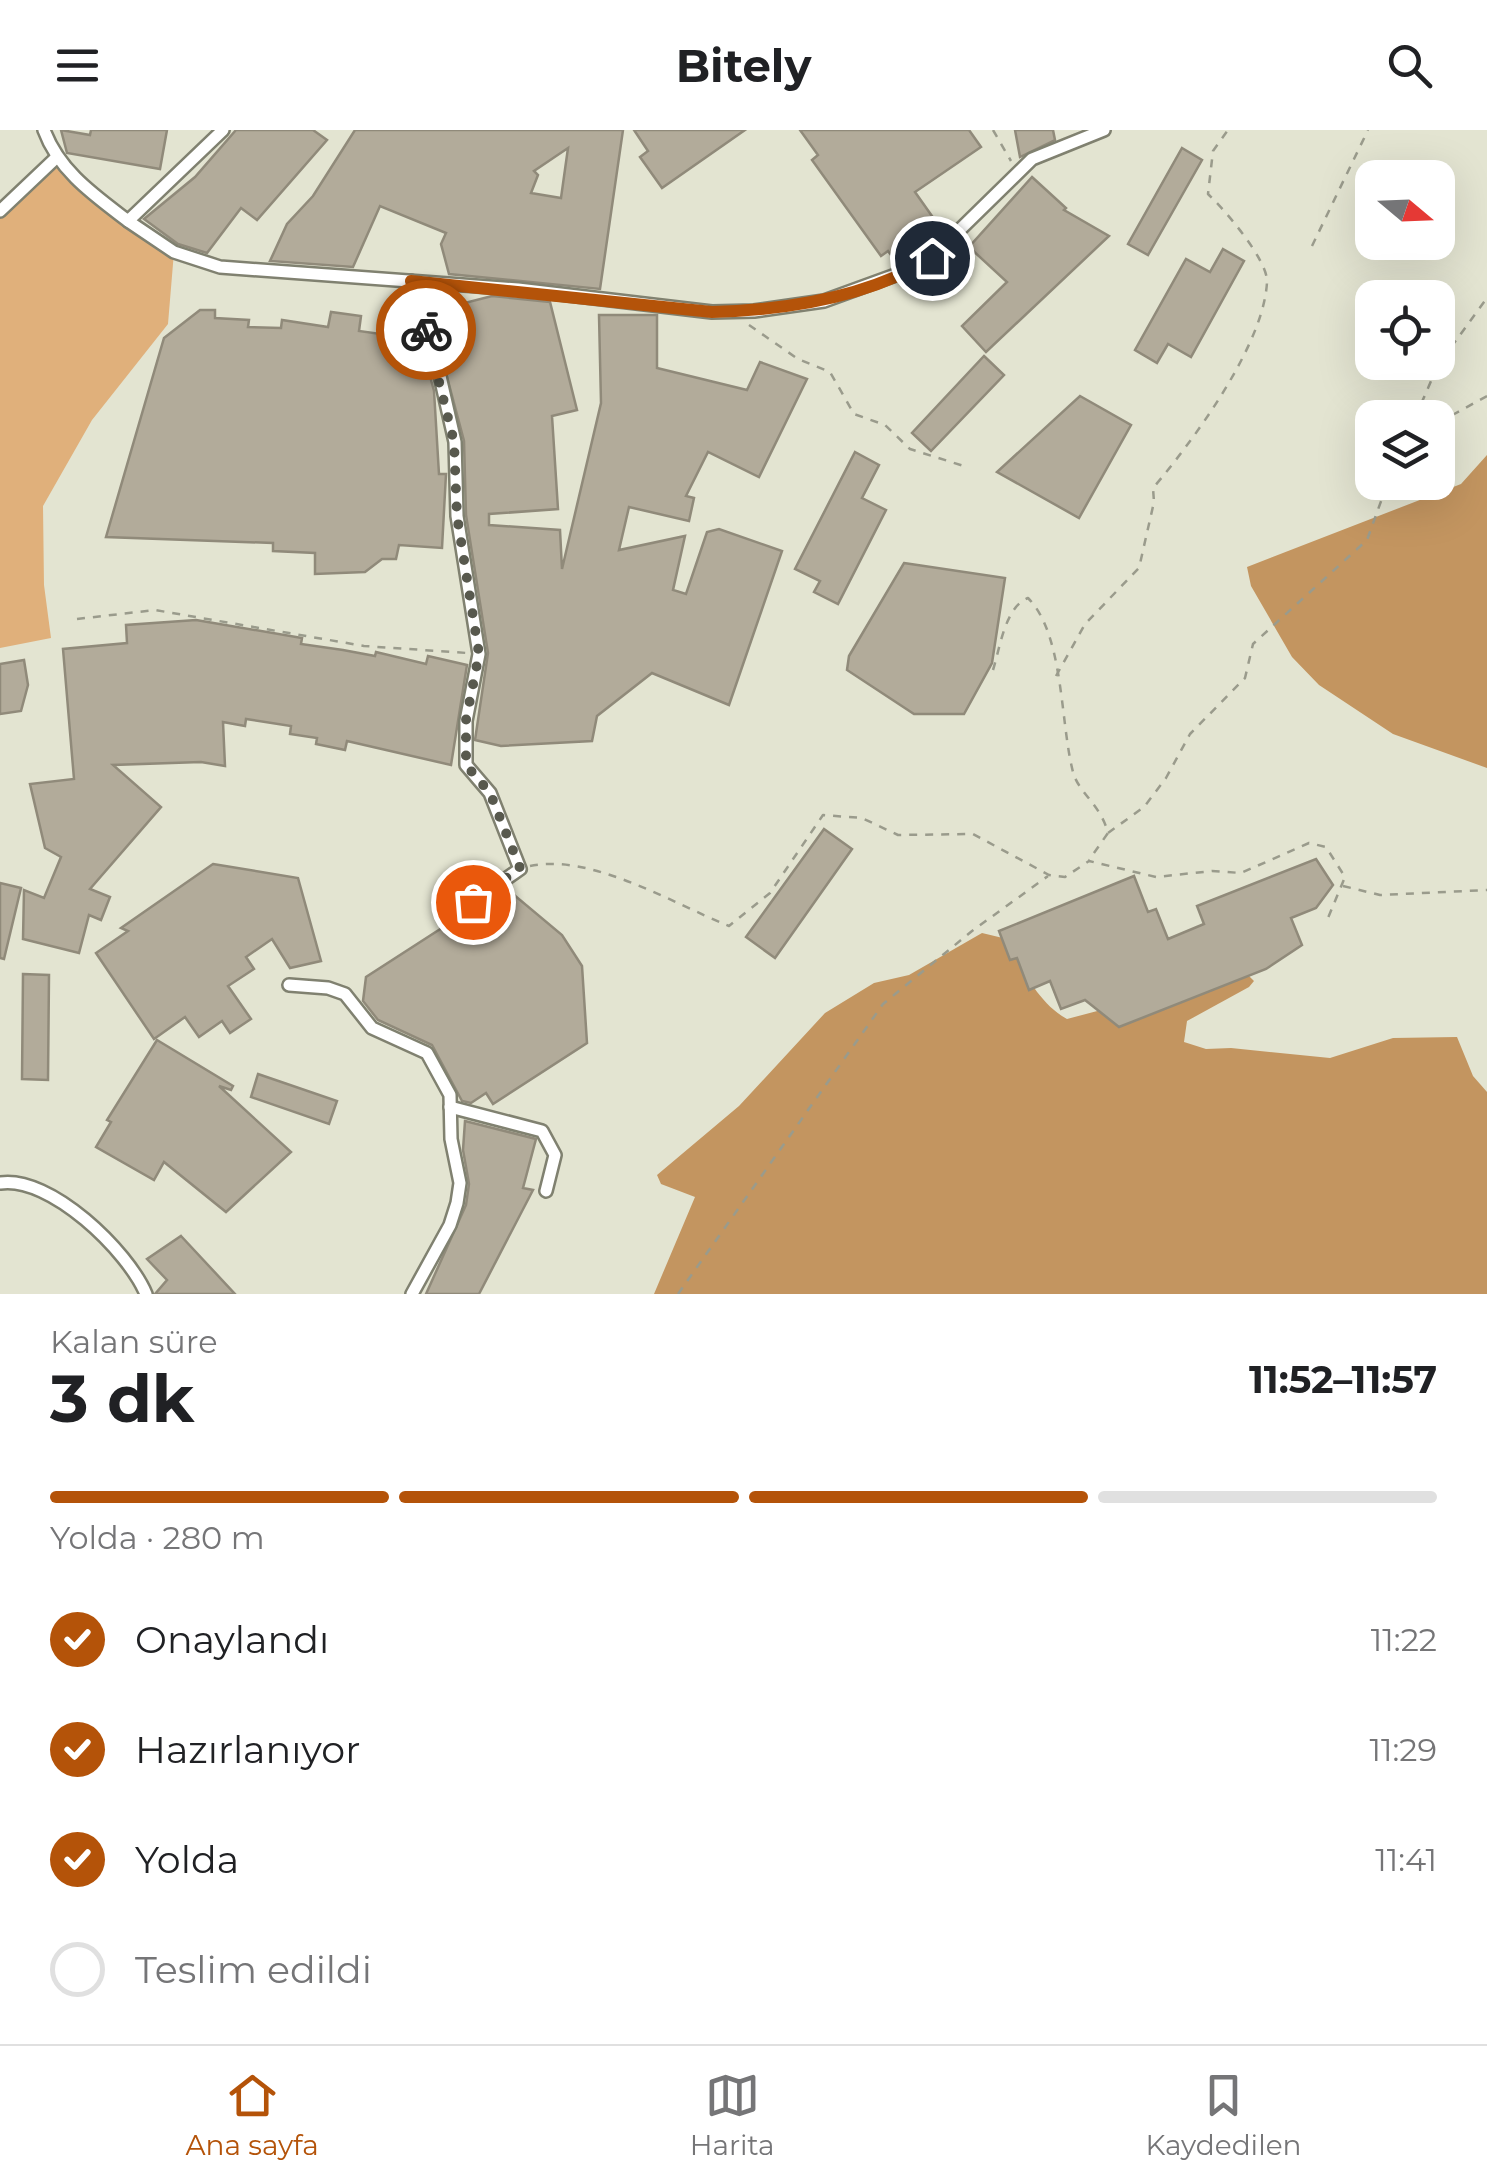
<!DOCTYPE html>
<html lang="tr">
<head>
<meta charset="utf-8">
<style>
  body { margin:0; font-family:Montserrat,sans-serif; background:#f6f6f6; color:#202124; height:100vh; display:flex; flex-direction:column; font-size:38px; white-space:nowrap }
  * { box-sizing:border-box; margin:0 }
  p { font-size:32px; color:#757577 }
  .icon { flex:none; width:55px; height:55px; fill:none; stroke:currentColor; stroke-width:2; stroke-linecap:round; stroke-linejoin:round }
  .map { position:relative; height:1164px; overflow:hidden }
  .side { display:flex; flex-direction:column; background:#fff; flex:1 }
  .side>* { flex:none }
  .needle { width:65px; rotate:109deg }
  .fabs { position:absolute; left:1355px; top:30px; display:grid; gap:20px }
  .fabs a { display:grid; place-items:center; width:100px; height:100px; border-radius:20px; background:#fff; box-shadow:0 10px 40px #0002; font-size:50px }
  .pin { position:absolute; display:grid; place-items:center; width:85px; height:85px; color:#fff; margin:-42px; border:5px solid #fff; border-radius:50%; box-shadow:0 2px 10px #0007 }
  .courier { position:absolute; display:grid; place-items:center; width:100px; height:100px; margin:-50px; border:8px solid #b45309; border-radius:50%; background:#fff; color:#222; box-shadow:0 2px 12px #0007 }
  .overview em { font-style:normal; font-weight:700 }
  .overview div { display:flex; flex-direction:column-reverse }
  .overview { display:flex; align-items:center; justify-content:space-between; height:170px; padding:0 50px }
  h1 { font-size:65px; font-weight:700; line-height:75px }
  .bar { display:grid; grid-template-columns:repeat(4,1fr); gap:15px 10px; align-content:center; height:120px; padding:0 50px }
  .bar i { height:12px; border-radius:8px; background:#e0e0e0 }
  .bar .current { background:#b45309 }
  .bar p { grid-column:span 4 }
  ol { padding:0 50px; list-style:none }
  li { display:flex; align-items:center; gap:30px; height:110px }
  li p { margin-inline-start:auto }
  li .icon { padding:10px; border-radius:50%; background:#b45309; color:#fff; stroke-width:4 }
  li:last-child { color:#757577 }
  li i { width:55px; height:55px; border:5px solid #e0e0e0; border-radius:50% }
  header { display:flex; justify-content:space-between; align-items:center; height:130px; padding:0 50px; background:#fff; font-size:45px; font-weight:700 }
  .tabs { display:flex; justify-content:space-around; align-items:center; height:140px; border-top:2px solid #e0e0e0; background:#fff; font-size:28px; color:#757577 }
  .tabs a { display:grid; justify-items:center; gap:5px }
  .tabs .current { color:#b45309 }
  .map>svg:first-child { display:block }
</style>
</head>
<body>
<header><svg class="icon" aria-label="menu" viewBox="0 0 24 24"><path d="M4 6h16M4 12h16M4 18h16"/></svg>Bitely<svg class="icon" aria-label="search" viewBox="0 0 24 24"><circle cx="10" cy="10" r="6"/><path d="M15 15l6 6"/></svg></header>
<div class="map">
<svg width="1487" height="1164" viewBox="0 0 1487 1164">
  <rect width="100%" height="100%" fill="#e3e4d1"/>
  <polygon fill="#e0b07b" points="57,27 82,56 174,122 168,194 92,290 43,376 44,455 51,508 0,518 0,81"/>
  <g fill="#c39560">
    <polygon points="1487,325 1487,638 1393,604 1319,555 1292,527 1251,456 1247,437 1461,354"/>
    <path d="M982 803 1007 809C1020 837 1039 874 1067 889L1245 842 1254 851 1249 857 1187 891 1184 912 1206 919 1231 918 1330 928 1393 908 1457 907 1473 946 1487 962V1164H654L695 1067 661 1054 657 1045 739 976 825 883 874 853 909 845Z"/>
  </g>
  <g fill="#b2ab9a" stroke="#908a7a" stroke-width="2.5" fill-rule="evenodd">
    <polygon points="61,0 90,5 91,0 167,0 160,39 67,23"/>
    <polygon points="236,0 313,0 327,10 257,90 241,78 207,123 178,114 144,89 195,47"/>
    <path d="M355 0H623L600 159 449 144 441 114 446 103 380 76 353 137 270 131 287 94 313 66ZM568 18 561 68 531 63 538 45 534 41Z"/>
    <polygon points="634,0 745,0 662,58 640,27 648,21"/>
    <polygon points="800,0 969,0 981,17 915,62 939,96 894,129 888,121 881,126 812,30 818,25"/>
    <polygon points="1015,0 1053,0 1055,10 1020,27"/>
    <polygon points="1182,18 1202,30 1148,125 1128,114"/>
    <polygon points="1032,47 1066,78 1064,80 1109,106 986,222 962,196 1007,152 969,117"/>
    <polygon points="1223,119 1244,131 1191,227 1168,214 1157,233 1135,220 1186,129 1210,142"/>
    <polygon points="425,164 459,166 461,174 492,166 550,172 577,280 552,286 558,379 489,384 489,395 560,400 562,439 601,273 599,185 657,185 657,238 747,260 760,232 807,249 759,347 708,322 686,366 694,368 689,391 629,377 619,420 685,406 673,460 686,464 707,402 719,399 782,421 729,575 652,543 597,586 592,611 501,616 475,610 488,523 466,385 464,311"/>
    <polygon points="200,180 215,180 215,188 249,190 248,197 281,198 282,190 328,197 331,182 361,186 359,201 409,208 405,241 428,239 434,261 439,344 446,344 442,418 399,415 396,429 382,429 365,442 315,444 315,423 273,421 273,413 106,407 164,208"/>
    <polygon points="984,226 1004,245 931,321 912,303"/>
    <polygon points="1080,266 1131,295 1079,388 997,342"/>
    <polygon points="855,322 879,335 862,368 886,380 838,474 814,462 820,451 795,439"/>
    <polygon points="904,433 1005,448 992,533 964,584 914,584 847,540 849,526"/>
    <polygon points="196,490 302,508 301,514 343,520 375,526 376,522 426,534 428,526 467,535 451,635 347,611 345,620 316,614 317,608 290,604 291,596 246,589 245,596 223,592 225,636 201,632 113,635 161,677 90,759 110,767 101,790 89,785 79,823 23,809 24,760 44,768 61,727 45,718 30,654 74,649 63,519 127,513 126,495"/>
    <polygon points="24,530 28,555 21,581 0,584 0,534"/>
    <polygon points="824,699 852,719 775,828 746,807"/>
    <polygon points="1316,729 1333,755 1316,778 1291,788 1302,815 1266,839 1119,897 1085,870 1061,879 1050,851 1029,860 1017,828 1010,830 999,801 1134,746 1148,782 1156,779 1168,809 1204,794 1197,776"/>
    <polygon points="213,734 298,748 321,831 290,838 272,809 246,827 254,839 228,856 251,889 230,903 222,891 199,907 185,887 154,909 96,823 128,801 121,798"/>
    <polygon points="0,753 21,758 4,829 0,828"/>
    <polygon points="507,759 562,805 582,836 587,913 493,974 486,963 471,973 462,971 432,915 378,890 363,871 366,847 445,796 455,796"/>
    <polygon points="23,844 49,845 48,950 22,949"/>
    <polygon points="157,910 233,956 231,960 219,956 291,1022 226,1082 164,1032 154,1050 96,1017 111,992 107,990"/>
    <polygon points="258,944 337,971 329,994 251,967"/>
    <polygon points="465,991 536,1009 523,1058 533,1060 479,1164 426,1164 466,1075 469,1054 463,1020"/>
    <polygon points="181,1106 235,1164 155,1164 167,1150 147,1129"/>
  </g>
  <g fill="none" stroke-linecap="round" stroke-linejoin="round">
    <defs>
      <g id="minor">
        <path d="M44 0C59 41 94 65 128 91L223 0"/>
        <polyline points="0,81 57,27"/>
        <polyline points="128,91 174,122 220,137 518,159 712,182 754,181 824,171 912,139 932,127 1032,29 1104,0"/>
        <polyline points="411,151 439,242 455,312 457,386 479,524 466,591 466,635 490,663 520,739 450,788"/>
        <polyline points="289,855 328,858 345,864 372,898 427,923 450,965 451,1009 460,1053 457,1073 450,1095 412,1164"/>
        <polyline points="450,977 542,1001 555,1025 546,1061"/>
        <path d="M0 1053C50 1045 128 1121 146 1164"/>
      </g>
    </defs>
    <use href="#minor" stroke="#808170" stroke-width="16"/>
    <g stroke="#9a9b8c" stroke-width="2.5" stroke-dasharray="8 8" stroke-linecap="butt">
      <polyline points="993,0 1011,31"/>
      <polyline points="1312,116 1368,0"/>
      <polyline points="749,195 798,229 830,242 854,284 885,295 910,319 967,337"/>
      <polyline points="1415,288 1438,235 1487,168"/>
      <polyline points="1438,293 1487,266"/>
      <polyline points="77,489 155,480 364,516 467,523"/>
      <path d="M993 540C1000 518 1005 477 1028 468 1064 504 1060 592 1073 642 1078 662 1101 675 1108 703L1089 730"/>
      <path d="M1056 546 1085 494 1139 438 1154 372 1153 358C1193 311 1264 215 1267 152 1268 130 1224 79 1208 64L1213 21 1228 0"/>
      <polyline points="1108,703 1144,677 1166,648 1190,604 1245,548 1253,514 1367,410 1388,352"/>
      <path d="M530 736C591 723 672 773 729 796L770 763 823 685 862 688 898 705 973 704 1049 745 1065 747 1089 731 1156 747 1212 741 1241 743 1309 713 1326 717 1345 747 1328 788"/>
      <polyline points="1343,756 1380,765 1487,760"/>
      <polyline points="678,1164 883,874 972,801 1048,746"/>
    </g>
    <use href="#minor" stroke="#fff" stroke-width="11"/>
  </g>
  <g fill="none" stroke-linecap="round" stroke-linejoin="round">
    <polyline stroke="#58594e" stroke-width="10" stroke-dasharray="0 18" points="426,200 454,312 457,386 479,524 466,590 466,635 490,663 520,738 473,772"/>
    <path stroke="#b45309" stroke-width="12" d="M426 200 411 151 712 182C787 180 867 168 932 128"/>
  </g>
</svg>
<div class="fabs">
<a><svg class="needle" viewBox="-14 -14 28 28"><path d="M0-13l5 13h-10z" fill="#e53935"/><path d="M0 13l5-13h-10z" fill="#757577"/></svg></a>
<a><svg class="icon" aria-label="locate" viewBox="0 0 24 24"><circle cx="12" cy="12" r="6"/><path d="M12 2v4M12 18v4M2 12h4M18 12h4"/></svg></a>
<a><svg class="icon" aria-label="layers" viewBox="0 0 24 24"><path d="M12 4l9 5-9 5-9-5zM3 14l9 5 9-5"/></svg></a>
</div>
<div class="pin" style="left:473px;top:772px;background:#ea580c"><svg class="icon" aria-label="bag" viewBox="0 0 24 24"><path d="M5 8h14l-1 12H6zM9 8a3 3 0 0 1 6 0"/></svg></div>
<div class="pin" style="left:932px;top:128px;background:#1f2937"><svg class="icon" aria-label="home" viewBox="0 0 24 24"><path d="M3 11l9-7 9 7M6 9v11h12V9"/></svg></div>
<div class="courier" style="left:426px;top:200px"><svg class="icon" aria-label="bike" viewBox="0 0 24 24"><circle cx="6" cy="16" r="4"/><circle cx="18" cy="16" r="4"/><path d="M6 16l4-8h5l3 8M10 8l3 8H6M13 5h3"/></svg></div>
</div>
<section class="side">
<div class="overview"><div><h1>3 dk</h1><p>Kalan süre</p></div><em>11:52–11:57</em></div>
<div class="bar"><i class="current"></i><i class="current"></i><i class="current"></i><i></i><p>Yolda · 280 m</p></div>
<ol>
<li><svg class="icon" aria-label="check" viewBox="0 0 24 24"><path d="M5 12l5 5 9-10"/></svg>Onaylandı<p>11:22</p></li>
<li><svg class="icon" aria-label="check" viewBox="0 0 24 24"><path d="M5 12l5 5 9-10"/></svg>Hazırlanıyor<p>11:29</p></li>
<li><svg class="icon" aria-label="check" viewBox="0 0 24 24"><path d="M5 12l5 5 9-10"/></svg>Yolda<p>11:41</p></li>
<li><i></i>Teslim edildi</li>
</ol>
</section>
<nav class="tabs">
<a class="current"><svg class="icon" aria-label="home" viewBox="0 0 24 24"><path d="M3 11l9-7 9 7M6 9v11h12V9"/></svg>Ana sayfa</a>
<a><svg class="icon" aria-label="map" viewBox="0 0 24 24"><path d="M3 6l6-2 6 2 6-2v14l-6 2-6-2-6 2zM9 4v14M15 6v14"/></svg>Harita</a>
<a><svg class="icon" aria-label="saved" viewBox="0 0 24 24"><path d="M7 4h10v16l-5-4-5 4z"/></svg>Kaydedilen</a>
</nav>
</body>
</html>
